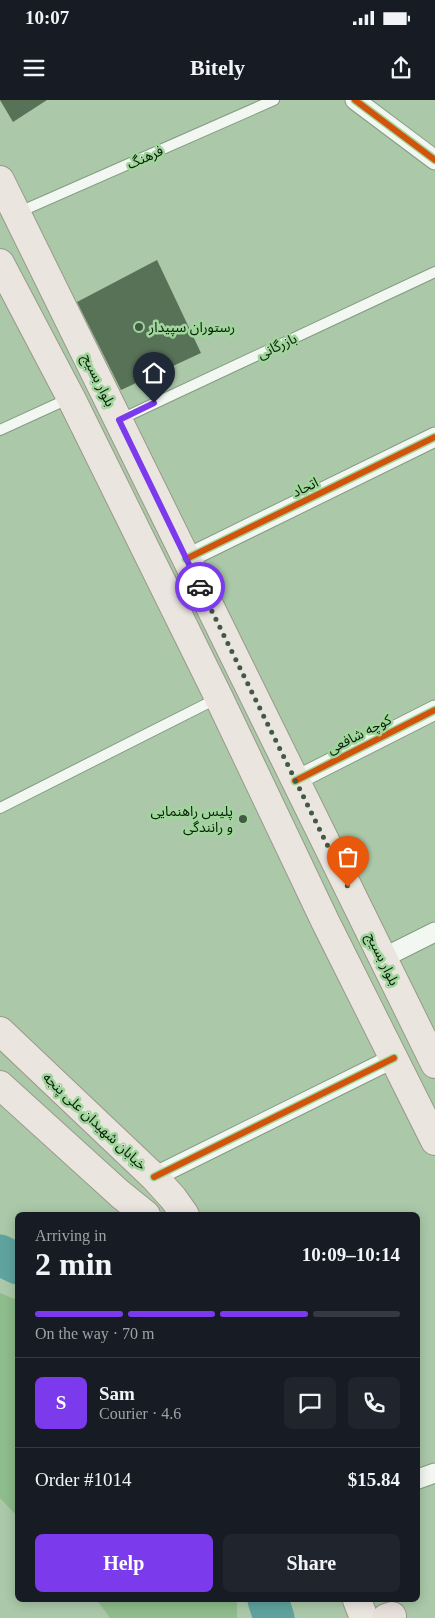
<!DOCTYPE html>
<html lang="en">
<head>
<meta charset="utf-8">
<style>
  body { margin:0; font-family:"Times New Roman","Noto Sans Arabic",serif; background:#20242c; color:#f1f3f6; height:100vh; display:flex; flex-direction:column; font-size:19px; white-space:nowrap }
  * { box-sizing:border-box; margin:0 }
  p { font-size:16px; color:#9ea1a6 }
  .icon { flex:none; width:28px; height:28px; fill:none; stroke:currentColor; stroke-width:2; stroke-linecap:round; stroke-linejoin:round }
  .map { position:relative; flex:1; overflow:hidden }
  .sheet { position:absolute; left:15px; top:1112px; width:405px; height:390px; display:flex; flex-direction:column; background:#171b24; border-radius:8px; box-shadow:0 2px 12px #0003 }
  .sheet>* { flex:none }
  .pin { position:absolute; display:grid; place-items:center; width:42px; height:42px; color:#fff; margin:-51px -21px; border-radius:50% 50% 50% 0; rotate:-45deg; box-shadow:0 0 5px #0007 }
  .pin .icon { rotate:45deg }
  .courier { position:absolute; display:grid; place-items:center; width:50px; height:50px; margin:-25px; border:4px solid #7c3aed; border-radius:50%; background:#fff; color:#222; box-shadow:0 1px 6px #0007 }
  .overview em { font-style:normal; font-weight:700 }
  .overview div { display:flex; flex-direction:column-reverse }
  .overview { display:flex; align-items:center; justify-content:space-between; height:85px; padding:0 20px }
  h1 { font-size:32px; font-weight:700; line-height:38px }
  .bar { display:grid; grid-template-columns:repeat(4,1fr); gap:8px 5px; align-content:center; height:60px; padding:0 20px }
  .bar i { height:6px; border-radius:4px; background:#363941 }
  .bar .selected { background:#7c3aed }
  .bar p { grid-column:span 4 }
  .line { display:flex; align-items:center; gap:12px; padding:0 20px; border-top:1px solid #363941 }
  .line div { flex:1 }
  .round { display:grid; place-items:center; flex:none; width:52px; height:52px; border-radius:8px; background:#20242c }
  .action { display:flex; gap:10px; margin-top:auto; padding:10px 20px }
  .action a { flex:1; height:58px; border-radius:8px; background:#7c3aed; color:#fff; font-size:20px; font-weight:700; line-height:58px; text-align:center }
  .action a+a { background:#20242c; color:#f1f3f6 }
  .status { display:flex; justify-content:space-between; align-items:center; height:35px; padding:0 25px; background:#171b24; direction:ltr }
  .status svg { height:14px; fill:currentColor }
  header { display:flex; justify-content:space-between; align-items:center; height:65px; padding:0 20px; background:#171b24; font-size:22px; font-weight:700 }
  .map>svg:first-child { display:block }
</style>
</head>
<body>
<div class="status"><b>10:07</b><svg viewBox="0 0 49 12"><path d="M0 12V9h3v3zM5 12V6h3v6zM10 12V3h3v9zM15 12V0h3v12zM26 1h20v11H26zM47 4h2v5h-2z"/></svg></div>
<header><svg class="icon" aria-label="menu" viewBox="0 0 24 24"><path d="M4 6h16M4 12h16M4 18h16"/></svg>Bitely<svg class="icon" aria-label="share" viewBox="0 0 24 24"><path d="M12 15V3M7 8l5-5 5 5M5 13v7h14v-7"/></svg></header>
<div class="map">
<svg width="435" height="1518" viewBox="0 0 435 1518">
  <rect width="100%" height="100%" fill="#abc9a9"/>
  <g fill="#8ebc8c">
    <polygon points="0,1193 17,1200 17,1416 0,1398"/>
    <polygon points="97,1500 237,1500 237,1518 110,1518"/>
  </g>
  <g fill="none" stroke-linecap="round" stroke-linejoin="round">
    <g stroke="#60a39e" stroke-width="41">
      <polyline points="0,1155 18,1164"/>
      <polyline points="268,1500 274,1518"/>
    </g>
  </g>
  <g fill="#587258">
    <polygon points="0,0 47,0 13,22"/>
    <polygon points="157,160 201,253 121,290 77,202"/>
  </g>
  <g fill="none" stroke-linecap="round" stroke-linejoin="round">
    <defs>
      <g id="service">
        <polyline points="17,113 274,0"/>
        <polyline points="119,320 435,172"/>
        <polyline points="0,330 70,298"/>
        <polyline points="0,708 218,598"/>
      </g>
      <g id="minor">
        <polyline points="355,0 435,60"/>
        <polyline points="186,459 435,337"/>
        <polyline points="295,681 435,610"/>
        <polyline points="383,858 435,832"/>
        <polyline points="154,1077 394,958"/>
        <polyline points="418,1379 435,1373"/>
      </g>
      <g id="primary">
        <polyline points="0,80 435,964"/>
        <polyline points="0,163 71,298 219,598 325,821 435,1041"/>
        <polyline points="0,931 154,1077 173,1098 185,1115"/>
        <polyline points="0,985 120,1094 146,1115"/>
        <polyline points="357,1500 364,1518"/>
      </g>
      <polyline id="trunk" points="386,1518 392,1516"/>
    </defs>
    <use href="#service" stroke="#849c84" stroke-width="12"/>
    <use href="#minor" stroke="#849c84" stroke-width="21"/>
    <use href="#primary" stroke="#9a9989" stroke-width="30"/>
    <use href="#trunk" stroke="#9a9989" stroke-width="30"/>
    <use href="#service" stroke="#f2f7f2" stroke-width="10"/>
    <use href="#minor" stroke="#f2f7f2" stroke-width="19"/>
    <use href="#primary" stroke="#eae5df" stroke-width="28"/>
    <use href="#trunk" stroke="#e7dfda" stroke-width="28"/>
    <defs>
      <g id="cycleway">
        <polyline points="355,0 435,60"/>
        <polyline points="186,459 435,337"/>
        <polyline points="295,681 435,610"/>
        <polyline points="154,1077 394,958"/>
      </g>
    </defs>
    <use href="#cycleway" stroke="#a0d69c" stroke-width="9"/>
    <use href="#cycleway" stroke="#d2530c" stroke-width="6"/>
  </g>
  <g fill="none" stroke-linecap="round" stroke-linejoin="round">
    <polyline stroke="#425a41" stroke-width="5" stroke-dasharray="0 9" points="200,487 348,787"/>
    <polyline stroke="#7c3aed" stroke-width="6" points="154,303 119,320 200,487"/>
  </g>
  <g fill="#425a41" stroke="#a0d69c" stroke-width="2">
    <circle cx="139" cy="227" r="5"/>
    <circle cx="243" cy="719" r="5"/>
  </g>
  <g text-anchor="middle" stroke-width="5" stroke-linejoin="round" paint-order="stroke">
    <g font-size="14" fill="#091e09" stroke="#a0d69c">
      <text transform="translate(145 57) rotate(-24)" y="5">فرهنگ</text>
      <text transform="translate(277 246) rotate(-25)" y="5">بازرگانی</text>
      <text transform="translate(99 280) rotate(64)" y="5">بلوار بسیج</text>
      <text transform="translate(305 387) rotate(-26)" y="5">اتحاد</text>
      <text transform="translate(359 634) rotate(-27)" y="5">کوچه شافعی</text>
      <text transform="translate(383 859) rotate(64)" y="5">بلوار بسیج</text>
      <text transform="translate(95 1021) rotate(43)" y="5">خیابان شهیدان علی پنجه</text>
    </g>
    <g font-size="14" fill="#091e09" stroke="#a0d69c" text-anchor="start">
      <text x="149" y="232">رستوران سپیدار</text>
      <text x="233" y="716" text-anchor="end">پلیس راهنمایی<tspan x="233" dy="16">و رانندگی</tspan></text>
    </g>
  </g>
</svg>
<div class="pin" style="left:348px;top:787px;background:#ea580c"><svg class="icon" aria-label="bag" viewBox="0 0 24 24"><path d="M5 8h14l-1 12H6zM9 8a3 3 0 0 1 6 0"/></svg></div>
<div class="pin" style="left:154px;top:303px;background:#1f2937"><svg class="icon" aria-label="home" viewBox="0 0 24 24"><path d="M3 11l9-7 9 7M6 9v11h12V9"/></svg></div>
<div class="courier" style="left:200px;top:487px"><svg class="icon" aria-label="car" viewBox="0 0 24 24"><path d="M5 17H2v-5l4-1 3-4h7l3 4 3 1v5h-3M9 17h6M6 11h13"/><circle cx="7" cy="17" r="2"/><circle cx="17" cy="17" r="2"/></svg></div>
<section class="sheet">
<div class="overview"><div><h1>2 min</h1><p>Arriving in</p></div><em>10:09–10:14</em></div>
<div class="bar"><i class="selected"></i><i class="selected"></i><i class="selected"></i><i></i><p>On the way · 70 m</p></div>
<div class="line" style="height:90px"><b class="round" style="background:#7c3aed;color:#fff">S</b><div><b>Sam</b><p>Courier · 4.6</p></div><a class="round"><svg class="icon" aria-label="chat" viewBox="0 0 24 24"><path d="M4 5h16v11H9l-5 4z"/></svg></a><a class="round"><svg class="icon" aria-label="phone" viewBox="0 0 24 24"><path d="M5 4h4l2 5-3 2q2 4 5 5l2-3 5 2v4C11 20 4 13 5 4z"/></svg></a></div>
<div class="line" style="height:65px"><div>Order #1014</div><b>$15.84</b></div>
<div class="action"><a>Help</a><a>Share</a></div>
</section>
</div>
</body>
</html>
